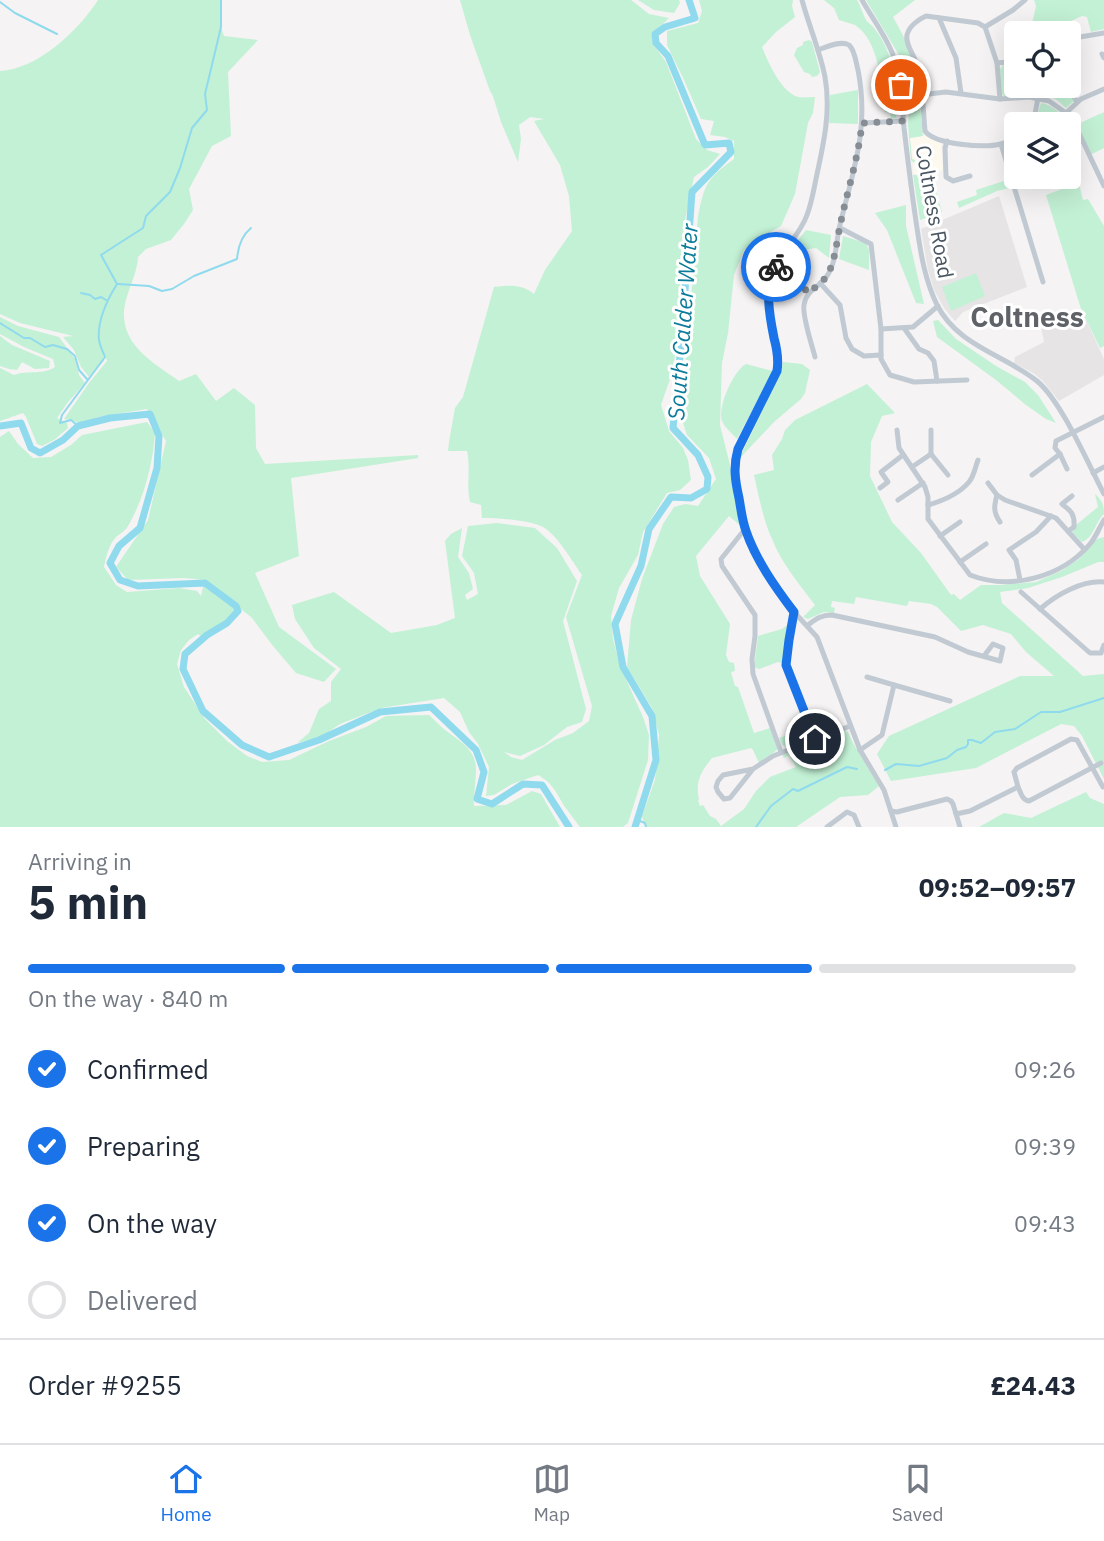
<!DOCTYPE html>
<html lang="en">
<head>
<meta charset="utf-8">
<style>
  body { margin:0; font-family:"IBM Plex Sans",sans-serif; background:#f6f6f7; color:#1f2937; height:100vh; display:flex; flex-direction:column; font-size:26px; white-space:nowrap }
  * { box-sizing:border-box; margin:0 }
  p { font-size:23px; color:#747a83 }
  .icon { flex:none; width:38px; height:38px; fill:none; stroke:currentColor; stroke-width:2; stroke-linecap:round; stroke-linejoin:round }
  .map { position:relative; height:827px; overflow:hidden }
  .sheet { display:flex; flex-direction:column; background:#fff; flex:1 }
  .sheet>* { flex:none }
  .tools { position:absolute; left:1004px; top:21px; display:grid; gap:14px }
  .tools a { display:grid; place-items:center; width:77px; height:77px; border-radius:7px; background:#fff; box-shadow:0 7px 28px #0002; font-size:35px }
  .pin { position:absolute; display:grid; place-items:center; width:60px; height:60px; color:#fff; margin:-30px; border:4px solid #fff; border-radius:50%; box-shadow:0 2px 7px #0007 }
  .courier { position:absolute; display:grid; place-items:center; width:70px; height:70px; margin:-35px; border:5px solid #1a73e8; border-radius:50%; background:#fff; color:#222; box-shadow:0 2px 9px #0007 }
  .summary em { font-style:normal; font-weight:700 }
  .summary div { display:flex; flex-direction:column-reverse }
  .summary { display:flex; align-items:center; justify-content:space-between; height:119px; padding:0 28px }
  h1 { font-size:46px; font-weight:700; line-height:52px }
  .bar { display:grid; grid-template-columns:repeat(4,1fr); gap:10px 7px; align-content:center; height:84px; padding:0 28px }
  .bar i { height:9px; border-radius:5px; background:#e0e1e3 }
  .bar .current { background:#1a73e8 }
  .bar p { grid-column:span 4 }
  .line { display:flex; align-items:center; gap:18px; padding:0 28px; border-top:2px solid #e0e1e3 }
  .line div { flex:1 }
  ol { padding:0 28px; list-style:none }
  li { display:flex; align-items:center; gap:21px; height:77px }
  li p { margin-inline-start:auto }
  li .icon { padding:7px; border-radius:50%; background:#1a73e8; color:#fff; stroke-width:4 }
  li:last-child { color:#747a83 }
  li i { width:38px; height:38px; border:4px solid #e0e1e3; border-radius:50% }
  .dock { display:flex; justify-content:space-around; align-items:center; height:98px; border-top:2px solid #e0e1e3; background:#fff; font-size:19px; color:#747a83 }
  .dock a { display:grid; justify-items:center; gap:4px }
  .dock .current { color:#1a73e8 }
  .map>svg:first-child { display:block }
</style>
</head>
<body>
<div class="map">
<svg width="1104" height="827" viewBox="0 0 1104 827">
  <rect width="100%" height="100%" fill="#f5f3f3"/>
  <polygon fill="#fdf9ef" points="924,136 941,142 943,170 932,173 914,174 910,138"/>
  <g fill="#e6e4e5">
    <polygon points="999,196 1027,287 963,312 955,321 944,308 934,290 928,270 921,229"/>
    <polygon points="1083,313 1104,359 1104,375 1059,401 1042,380 1033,373 1014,363 1015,357 1044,342 1041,326"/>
  </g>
  <g fill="#c3f1d5">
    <path d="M98 0H221V27L224 36 258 40 228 72 231 136 212 146 189 189 193 210 184 224 171 240 146 249 138 257C137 273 130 285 126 300 115 341 150 361 179 381L196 374 216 401 234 388 255 405 256 448 265 464 418 455V458L291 478 299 556 255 573 279 627 336 669 324 682 296 673 273 646 252 618 206 580 183 578 128 580 116 567 148 520 166 441 147 409 98 417 81 423 64 419 89 383 107 361 102 347 104 361 89 377 81 367 74 350 63 337 73 336 20 323 0 314V71C38 69 78 31 98 0Z"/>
    <path d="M460 0H631L649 14 669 18 653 34V44L666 62 696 139 707 150 720 154 708 167 694 177 685 220 675 356 671 376 661 405 669 431 683 448 688 460 691 480 680 490 667 493 643 532 638 555 619 588 611 616 613 639 620 666 643 717 649 735 648 760 628 823 623 827H580C575 820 570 814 565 807 556 793 554 784 538 775L512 784 494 795 486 796 489 767 478 744 469 732 460 712 444 698 381 708 340 724 321 737 297 743 309 733 319 709 331 701V682L341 669 314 648 295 619 292 605 334 592 391 633 437 625 455 618 445 541 451 534 462 528 458 557 469 573 473 589 465 595 467 600 478 594 474 573 462 556 468 526 497 523 535 528 557 548 577 581 563 621 586 709 582 722 567 727 544 745 520 756 504 752 511 757 522 760 555 740 573 733 589 721 592 706 566 617 582 575C572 561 558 536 543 527 529 520 498 518 482 518L481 505 470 502C466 485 471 468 467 451H448L449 442 455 408 463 397 494 287C509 285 522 284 534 294L545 270 572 231 569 196 560 165 534 121 544 119 530 117 519 125 521 139 518 162 501 122 493 96 490 91 470 35Z"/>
    <polygon points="638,0 679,0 680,3 674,13 654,10"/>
    <path d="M699 0H793L792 6 795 17 776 32 762 47C768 62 781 92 798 97 802 98 810 97 815 97L813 113 808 123 795 194 781 226 756 240 744 250 734 275 728 333 722 363 720 425 732 473 743 526 742 527 729 516 696 556 700 576 730 624 726 655 729 662 734 663 735 671 731 672 735 686 738 687 754 733 770 728 777 747V750L759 763 753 750 751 748 712 758C701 772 695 781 699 799L698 800 700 806 703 805 710 816 716 819 721 826 744 809 756 791 770 777 796 767 789 755 784 758 782 754 845 731 848 732 853 743 879 786 868 795 840 797 796 827H645L642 816 655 780 659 735 652 708 627 667 631 620 642 579 663 524 674 507 685 504 698 506 716 479 709 458 687 435 681 417 698 217C704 185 707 178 734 159V141L725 137 710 135 714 121 701 119 684 80 667 45V31L698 23 702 11Z"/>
    <path d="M824 0H857C861 6 862 13 866 20 868 23 872 25 874 28 894 53 899 88 896 118L891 119 890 112H885C882 86 879 40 855 25 850 23 844 22 839 20L834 8Z"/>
    <path d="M866 0H915L893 17C906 40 918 63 919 89L914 94H910L899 55Z"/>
    <polygon points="1034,0 1104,0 1104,29 1091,32 1087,17 1082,16 1044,33 1030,33 1036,6"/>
    <polygon points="809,40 812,42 820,72 817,76 812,77 810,74 804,72 794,55 797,48 803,45 803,42"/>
    <path d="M1017 64V86H1067L1074 101 1066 108C1063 106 1060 102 1057 100 1042 92 1021 95 1005 97L1002 94 1000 69 1003 65Z"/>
    <polygon points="858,90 858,124 829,123 830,95"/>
    <polygon points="912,99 916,99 920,103 923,136 910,138 912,159 915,160 914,163 911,160 908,124 910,101"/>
    <path d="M1041 103C1053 105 1062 114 1069 124H1037L1035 122Z"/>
    <polygon points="1104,112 1104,148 1090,155 1077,129 1080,123"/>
    <polygon points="913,175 931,175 942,212 920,220"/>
    <polygon points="1007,180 1009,188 997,191 959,208 957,202 977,195 976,190"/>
    <polygon points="1075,184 1079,184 1083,200 1088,199 1104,226 1104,346 1100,348 1081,309 1046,195"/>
    <polygon points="906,205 906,226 924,304 916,303 887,230 875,213"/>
    <polygon points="806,230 831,235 829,258 816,248 803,250 785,266 782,264 783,259"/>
    <polygon points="843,236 866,243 869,250 869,270 839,259"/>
    <polygon points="976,273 985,296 951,311 942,287"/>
    <path d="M0 317 18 326 59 337 75 359 79 375 85 383 68 402 57 418 67 423 68 428 54 440 42 446 37 444 26 417 23 413 0 421V368L14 375C27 370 44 375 55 367L53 359 24 347 0 334Z"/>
    <polygon points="938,320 956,339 996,366 1025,382 1038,395 1056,423 1046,419 1026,405 996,380 937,337 933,321"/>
    <polygon points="0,336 12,345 50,361 49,368 35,369 22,362 17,370 9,369 0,366"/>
    <polygon points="783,362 802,364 810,370 805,393 801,399 775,421 739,459 779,376"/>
    <path d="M746 364 773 371 737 439C733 434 724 427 722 421 717 407 734 370 746 364Z"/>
    <path d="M867 384 895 413 882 416 871 442 870 476 892 522 921 553 951 595 954 594 960 600 981 585H1000L1036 582 1061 571 1079 559 1097 539 1104 537V562H1098L1062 577 1028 588 1000 592 1002 603 1083 676 1104 674V779L1082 736 1074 726 1061 724 976 768 891 781 877 754 889 736 1020 676H1054L1026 652 1011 634 983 625 961 631 937 607 931 604 909 601 907 606 856 597 854 604 832 601 831 607 835 608 834 613 824 612 808 619 803 617 815 605C799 584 782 564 772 539 763 519 759 497 754 475L774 470 772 455 782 439 785 430 795 420Z"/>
    <path d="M147 422 155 433C153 463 144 499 128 526 125 531 121 533 116 537 109 544 106 557 104 567L116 585 127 592 179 588 197 591 201 596 204 583 236 607 238 611 227 623 202 637 198 634 189 640 181 650 177 664 184 687 205 719 227 741 247 756 262 762 289 760 329 741 366 727 386 716 429 715C435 720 440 726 445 730 457 739 472 747 475 762 478 773 473 793 474 806L506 805 532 791 541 794 560 827H0V437L9 431 18 444 33 458 51 457 71 445 82 435Z"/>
    <path d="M1095 494C1102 500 1104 505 1104 514 1095 522 1094 538 1082 542L1072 532 1076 525 1098 507Z"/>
    <polygon points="790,623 785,652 785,664 778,662 759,669 754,667 758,636 782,629"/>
    <polygon points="808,727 811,736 809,739 787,747 782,745 779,738"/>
    <polygon points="1086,792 1090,798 1104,804 1104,827 979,827 1004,813 1031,818"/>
  </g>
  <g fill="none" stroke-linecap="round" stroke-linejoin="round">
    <g stroke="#90daee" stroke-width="2">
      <polyline points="0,2 15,13 57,34"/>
      <path d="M118 284 149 286 162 291 172 289 194 276 237 259C238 247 241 236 251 228"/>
      <polyline points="81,293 90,295 95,299 101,297 106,300"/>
      <polyline points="0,323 24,338 30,338 45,347 53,345 67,349 75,356 79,370 87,379"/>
      <path d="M78 426 71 420 60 423 62 415 105 357C103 352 100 346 99 340 97 320 107 300 117 284L101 255 143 228 146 216 170 192 180 168 192 128 207 110 205 94 221 27V0"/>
      <polyline points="885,770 896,764 919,766 947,758 957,750 966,747 968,744 968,740 972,740 981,743 995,732 1015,729 1041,712 1060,712 1104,698"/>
      <polyline points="637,820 645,823 646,827"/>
      <polyline points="756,827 771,806 793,789 798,791 847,767 857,769"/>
    </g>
    <g stroke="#90daee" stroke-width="7">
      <polyline points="0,426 21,423 31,448 40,453 63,440 78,426 110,418 150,414 159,436 157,468 140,528 119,546 110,563 120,580 138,586 205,583 236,606 238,611 227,623 207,635 185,654 183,669 203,711 242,745 269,757 319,740 380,712 431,707 476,750 484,772 477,799 492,804 523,784 542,785 569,827"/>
      <polyline points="635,827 656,760 652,716 623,667 615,624 641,566 649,529 671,497 691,498 707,489 708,477 698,455 673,428 681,346 692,192 731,152 729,143 705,145 668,56 656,43 655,34 665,27 695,18 689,0"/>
    </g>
    <g stroke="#c1cad2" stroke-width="5">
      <path d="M802 0C809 26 820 51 825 77 831 110 824 142 817 174 814 188 812 202 807 215 799 238 778 252 771 275 761 309 783 339 777 371L738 449 734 461V474L745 529 748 537 774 585 794 612 817 637 860 750 884 790 896 827"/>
      <path d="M862 0C872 18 886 36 893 55 901 79 902 103 904 128 908 162 912 195 917 228 921 255 925 280 937 305 958 346 1003 354 1037 381 1062 402 1088 464 1104 494"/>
      <polyline points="939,18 956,58 961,93"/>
      <polyline points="985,27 1013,10 1025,0"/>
      <polyline points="1069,42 1080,37 1104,33"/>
      <polyline points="1102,54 1104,58"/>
      <polyline points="997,63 1017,61"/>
      <polyline points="1068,86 1077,102"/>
      <polyline points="903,97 946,92 1000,99 1029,97 1049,101 1066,113 1077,129 1104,186"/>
      <path d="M1000 99 997 63 985 27 978 23 926 16C919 19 909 26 907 35 905 45 915 56 917 65 923 86 923 109 925 131 935 145 985 148 1001 144 1007 142 1012 139 1017 137"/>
      <polyline points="1066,113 1081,99 1104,89"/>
      <polyline points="862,123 904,121"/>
      <polyline points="1030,124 1034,119 1038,98"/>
      <polyline points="947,141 945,148 946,177 953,181 970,176"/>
      <polyline points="1001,144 1043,282"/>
      <polyline points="840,228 871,244 881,329 881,359 890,375 914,382 967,380"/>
      <polyline points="774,266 784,270 809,293"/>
      <polyline points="820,283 840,305 846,338 852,349 864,356 881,355"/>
      <polyline points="904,328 919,349 928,353 934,361 937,381"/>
      <polyline points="881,329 913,327 938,306"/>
      <path d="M815 357C812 345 802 316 804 305 806 290 820 287 827 276 836 263 836 244 839 229 852 173 870 130 858 70 856 63 855 50 849 45 841 40 826 47 818 50"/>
      <path d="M897 430 899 448 925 487 928 497V519L970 575C1011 591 1062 577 1090 544 1096 537 1099 528 1104 520"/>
      <polyline points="931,430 931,454"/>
      <polyline points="912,467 931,454 948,475"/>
      <polyline points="1067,469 1060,454 1055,448 1056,441 1104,417"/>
      <polyline points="1093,473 1104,467"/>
      <polyline points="1032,475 1060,454"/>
      <polyline points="988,483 997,495 1005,500 1056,518 1084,549"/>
      <polyline points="880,488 888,482 881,472 903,455"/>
      <path d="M997 495C994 506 993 512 1000 522"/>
      <polyline points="898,500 923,483"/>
      <path d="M928 505C942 501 959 494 969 482 974 476 975 468 978 460"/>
      <polyline points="745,529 721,559 722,566 755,615 755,636 752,659 753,674 781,752"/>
      <path d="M1068 531 1074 527C1075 514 1071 511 1062 504L1072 496"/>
      <polyline points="940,536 960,522"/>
      <polyline points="960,562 986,544"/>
      <polyline points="1020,580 1016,560 1009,550 1036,532 1051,516"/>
      <polyline points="1021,592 1090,653 1101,653 1104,645"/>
      <path d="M1040 609C1056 595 1082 580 1104 582"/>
      <polyline points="794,612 789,640 786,665 815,739"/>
      <path d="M808 625C816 619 821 615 832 615L935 637 968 652 1000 661 1003 648 993 644 984 656"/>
      <polyline points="867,677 894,685"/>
      <polyline points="860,750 882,735 894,685 950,701"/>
      <polyline points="753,769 723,775 718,781 716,787 718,792 724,799 730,798 753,769 773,756 850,726"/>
      <path d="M1018 787C1021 793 1022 800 1029 801L1101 763"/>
      <polyline points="891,811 897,812 947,799 951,801 953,804 960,827"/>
      <polyline points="956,814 970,811 1018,787 1014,772 1017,768 1071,739 1077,740 1103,787"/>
      <polyline points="827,827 847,812 854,815 859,827"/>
    </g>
  </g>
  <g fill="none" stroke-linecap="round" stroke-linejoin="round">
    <path stroke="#868d94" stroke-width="7" stroke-dasharray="0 12.6" d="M776 267 784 270 809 293C815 287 824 281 828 274 835 260 836 246 839 231 846 194 858 161 862 123L904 121 901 85"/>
    <path stroke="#1a73e8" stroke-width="9" d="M776 267 774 266C765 291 769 313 774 338 777 349 779 359 777 371L738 449C733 467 735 480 739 498 741 509 742 520 746 531 756 560 775 587 794 612L789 640 786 665 815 739"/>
  </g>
  <g text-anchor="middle" stroke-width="6" stroke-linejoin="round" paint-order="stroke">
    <g font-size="21" fill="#4a5661" stroke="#fff">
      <text transform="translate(934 212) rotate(80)" y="7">Coltness Road</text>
    </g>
    <g font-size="23" font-style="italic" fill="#0c7c9b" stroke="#fff">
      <text transform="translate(683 322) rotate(-86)" y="8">South Calder Water</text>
    </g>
    <g font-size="28" font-weight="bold" fill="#5f6368" stroke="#fff">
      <text x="1027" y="327">Coltness</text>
    </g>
  </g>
</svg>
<div class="tools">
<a><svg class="icon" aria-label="locate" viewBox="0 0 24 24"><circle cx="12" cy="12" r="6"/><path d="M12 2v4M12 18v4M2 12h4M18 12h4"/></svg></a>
<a><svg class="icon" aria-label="layers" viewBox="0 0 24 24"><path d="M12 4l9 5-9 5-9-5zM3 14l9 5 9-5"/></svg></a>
</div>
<div class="pin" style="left:901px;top:85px;background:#ea580c"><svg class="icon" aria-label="bag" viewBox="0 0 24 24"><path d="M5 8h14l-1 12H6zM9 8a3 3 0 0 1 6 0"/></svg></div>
<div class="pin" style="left:815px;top:739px;background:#1f2937"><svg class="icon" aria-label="home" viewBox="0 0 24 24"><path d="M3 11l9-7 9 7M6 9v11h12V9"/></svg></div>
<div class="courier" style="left:776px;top:267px"><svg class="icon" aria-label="bike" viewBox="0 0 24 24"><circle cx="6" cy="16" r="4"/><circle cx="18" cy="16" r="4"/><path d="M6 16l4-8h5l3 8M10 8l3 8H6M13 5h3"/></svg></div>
</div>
<section class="sheet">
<div class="summary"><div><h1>5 min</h1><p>Arriving in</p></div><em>09:52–09:57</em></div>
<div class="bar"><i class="current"></i><i class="current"></i><i class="current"></i><i></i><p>On the way · 840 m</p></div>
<ol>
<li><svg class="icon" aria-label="check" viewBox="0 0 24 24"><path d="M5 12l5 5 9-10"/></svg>Confirmed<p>09:26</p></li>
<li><svg class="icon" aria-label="check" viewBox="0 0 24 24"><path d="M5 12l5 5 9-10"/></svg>Preparing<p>09:39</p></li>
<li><svg class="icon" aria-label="check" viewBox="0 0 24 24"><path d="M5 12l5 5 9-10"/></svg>On the way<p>09:43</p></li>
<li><i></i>Delivered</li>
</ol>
<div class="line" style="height:91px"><div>Order #9255</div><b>£24.43</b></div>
</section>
<nav class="dock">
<a class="current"><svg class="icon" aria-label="home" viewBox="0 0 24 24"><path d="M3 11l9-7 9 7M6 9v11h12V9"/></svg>Home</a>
<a><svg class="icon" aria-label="map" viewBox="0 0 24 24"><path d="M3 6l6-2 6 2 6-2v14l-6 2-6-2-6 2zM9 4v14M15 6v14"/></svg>Map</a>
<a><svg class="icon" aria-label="saved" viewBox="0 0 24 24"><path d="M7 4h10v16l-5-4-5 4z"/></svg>Saved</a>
</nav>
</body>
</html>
